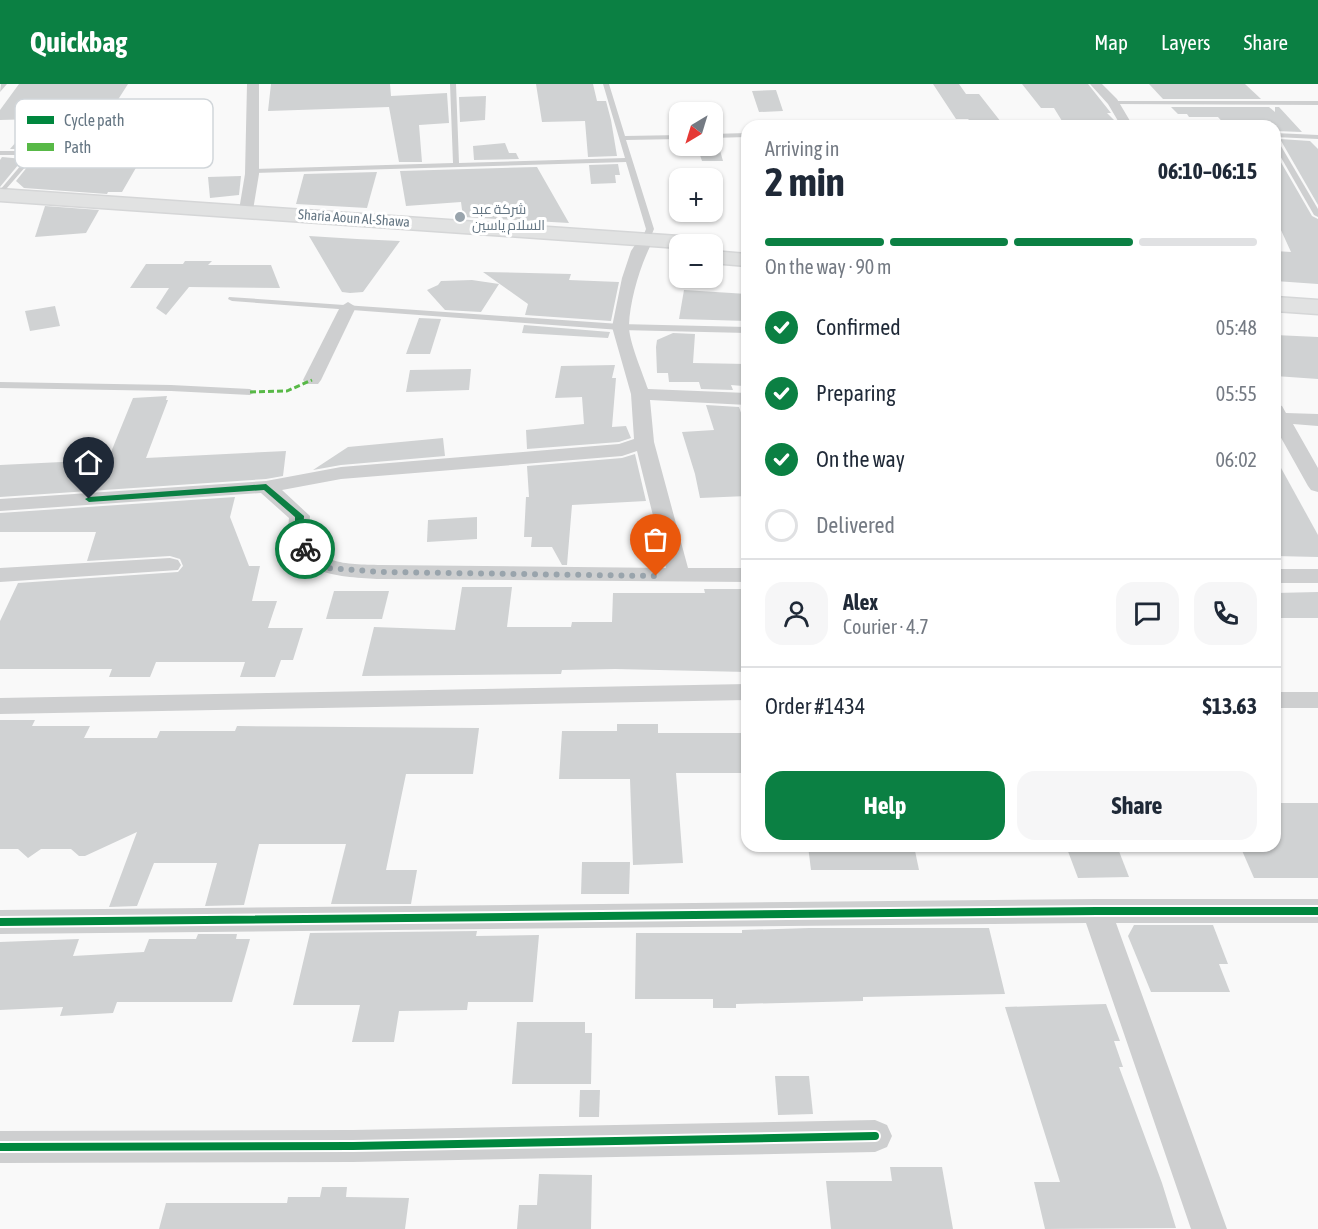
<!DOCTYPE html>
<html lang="en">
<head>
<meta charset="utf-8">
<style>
  body { margin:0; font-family:"Asap Condensed",Cairo,sans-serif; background:#f6f6f7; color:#1f2937; height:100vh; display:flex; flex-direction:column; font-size:22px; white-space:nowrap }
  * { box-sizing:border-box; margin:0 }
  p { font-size:20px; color:#747a83 }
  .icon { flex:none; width:33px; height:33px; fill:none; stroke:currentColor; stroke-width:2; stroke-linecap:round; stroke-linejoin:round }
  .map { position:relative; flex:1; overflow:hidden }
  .side { position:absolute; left:741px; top:36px; width:540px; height:732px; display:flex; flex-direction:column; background:#fff; border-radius:18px; box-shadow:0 2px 4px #0004 }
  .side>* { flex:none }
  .needle { width:39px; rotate:218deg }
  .fabs { position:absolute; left:669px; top:18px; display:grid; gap:12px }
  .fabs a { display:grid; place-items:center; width:54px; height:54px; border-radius:12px; background:#fff; box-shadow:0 2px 4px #0004; font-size:30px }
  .pin { position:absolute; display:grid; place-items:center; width:51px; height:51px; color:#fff; margin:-62px -26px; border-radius:50% 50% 50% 0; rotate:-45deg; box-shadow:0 0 6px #0007 }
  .pin .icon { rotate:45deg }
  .courier { position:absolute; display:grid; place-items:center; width:60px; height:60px; margin:-30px; border:4px solid #0b8043; border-radius:50%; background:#fff; color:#222; box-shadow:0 2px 8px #0007 }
  .head em { font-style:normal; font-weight:700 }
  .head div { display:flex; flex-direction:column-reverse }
  .head { display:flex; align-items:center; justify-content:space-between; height:102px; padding:0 24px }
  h1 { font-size:39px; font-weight:700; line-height:45px }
  .bar { display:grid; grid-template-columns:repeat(4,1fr); gap:9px 6px; align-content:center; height:72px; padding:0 24px }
  .bar i { height:8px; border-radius:4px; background:#e0e1e3 }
  .bar .active { background:#0b8043 }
  .bar p { grid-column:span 4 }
  .line { display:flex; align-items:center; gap:15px; padding:0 24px; border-top:2px solid #e0e1e3 }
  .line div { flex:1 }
  .round { display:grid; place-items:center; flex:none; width:63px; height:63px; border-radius:18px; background:#f6f6f7 }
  ol { padding:0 24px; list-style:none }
  li { display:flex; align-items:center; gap:18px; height:66px }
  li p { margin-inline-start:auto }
  li .icon { padding:6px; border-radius:50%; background:#0b8043; color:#fff; stroke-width:4 }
  li:last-child { color:#747a83 }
  li i { width:33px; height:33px; border:3px solid #e0e1e3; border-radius:50% }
  .action { display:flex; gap:12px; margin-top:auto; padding:12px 24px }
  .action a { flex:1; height:69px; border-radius:18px; background:#0b8043; color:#fff; font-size:24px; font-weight:700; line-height:69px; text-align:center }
  .action a+a { background:#f6f6f7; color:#1f2937 }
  header { display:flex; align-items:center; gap:36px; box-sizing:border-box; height:84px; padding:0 30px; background:#0b8043; color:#fff }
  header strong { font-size:28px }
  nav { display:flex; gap:33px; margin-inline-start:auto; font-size:21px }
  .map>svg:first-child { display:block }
</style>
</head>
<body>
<header>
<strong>Quickbag</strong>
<nav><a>Map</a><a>Layers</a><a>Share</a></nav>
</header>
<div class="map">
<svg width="1318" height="1145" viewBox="0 0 1318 1145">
  <rect width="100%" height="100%" fill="#f9f9f9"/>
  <g fill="#d0d2d3">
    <polygon points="19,0 128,0 112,25 171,23 122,108 108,108 107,110 24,104 16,97 36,72 21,65 10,65 36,35 0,36 0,26"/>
    <polygon points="271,0 390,0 391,12 447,9 449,39 419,41 422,78 399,78 389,23 268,27"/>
    <polygon points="536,0 593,0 597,17 606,17 611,36 617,72 588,73 585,37 542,38"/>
    <polygon points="933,0 959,0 966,10 979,10 1001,38 971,38 968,35 956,35"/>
    <polygon points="1022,0 1088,0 1111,29 1107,29 1115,37 1062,37 1054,24 1041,24"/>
    <polygon points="1149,0 1245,0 1261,15 1163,15"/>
    <polygon points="776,6 783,27 759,28 752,7"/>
    <polygon points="486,12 485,36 460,38 459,13"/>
    <polygon points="1171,23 1269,23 1275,28 1275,23 1279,23 1302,48 1275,47 1275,42 1226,42 1218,33 1189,33 1187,30 1178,30"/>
    <polygon points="1280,55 1310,57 1318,65 1318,121"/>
    <polygon points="712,56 717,56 723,77 702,77 697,62 712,62"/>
    <polygon points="505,59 509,69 516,69 519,75 474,76 473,62"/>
    <polygon points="1275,68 1312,132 1318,135 1318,200 1275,197 1275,167 1291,168 1275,133"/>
    <polygon points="2,73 23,75 0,103 0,76"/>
    <polygon points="618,80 620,91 615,91 616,99 591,100 589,81"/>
    <polygon points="537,83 569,139 463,133 461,118 406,122 400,87"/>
    <polygon points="377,88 367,124 296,120 304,90"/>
    <polygon points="241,92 239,111 210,114 208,93"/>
    <polygon points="45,122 99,126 86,149 35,153"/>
    <polygon points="309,152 357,155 400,157 363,208 350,209 342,208"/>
    <polygon points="185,177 212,177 208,181 271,181 280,204 189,203 166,231 156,224 169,204 130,204 146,180 183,180"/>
    <polygon points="483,188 571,190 569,196 619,198 611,237 525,231 528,220"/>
    <polygon points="472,196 499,200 481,228 445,226 427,206 438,201 441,197"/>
    <polygon points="684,206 747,210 747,237 679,235"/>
    <polygon points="55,222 60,242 30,247 25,227"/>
    <polygon points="419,234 441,235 430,270 406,270"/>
    <polygon points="524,241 610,248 608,254 522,249"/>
    <polygon points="673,249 695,250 693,279 747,280 747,298 743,298 743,302 731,301 733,306 701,305 699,298 669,298 668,289 657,289 656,263 657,256"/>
    <polygon points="1275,251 1318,253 1318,295 1275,292"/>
    <polygon points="615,281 612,294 616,294 612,343 626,342 631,354 619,358 527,365 526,346 584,340 582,313 555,314 561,282"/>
    <polygon points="471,285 469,306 406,308 410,286"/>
    <polygon points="167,312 166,316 168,316 146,374 286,367 283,392 266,395 0,413 0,381 103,376 109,373 133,314"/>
    <polygon points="706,321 739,323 747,346 747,412 700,414 695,390 682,348 714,346"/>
    <polygon points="443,354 445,372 341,381 313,386 348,363"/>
    <polygon points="635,370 646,417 572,421 567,481 562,481 552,463 531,463 532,453 524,453 526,413 529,413 527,382 622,374"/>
    <polygon points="1275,373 1318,451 1318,473 1275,472"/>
    <polygon points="235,413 230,433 249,482 260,482 252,517 277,517 268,544 303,544 293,576 281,576 275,593 240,593 245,578 156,578 150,593 109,593 112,585 0,585 0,537 18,499 178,488 183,482 180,475 170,472 87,477 96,448 0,448 0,429"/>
    <polygon points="477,433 477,455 427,458 428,436"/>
    <polygon points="462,503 512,503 507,543 571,543 572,538 612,538 613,509 705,509 704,505 747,505 747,532 744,532 747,588 615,585 562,586 561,590 362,592 374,543 455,546"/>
    <polygon points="334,507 389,507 382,535 326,535"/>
    <polygon points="1318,508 1318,534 1275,534 1275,509"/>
    <polygon points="0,636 35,636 32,642 90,642 84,654 157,654 160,647 235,647 237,642 479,644 473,690 406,690 386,786 417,786 411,820 331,820 346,760 259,760 244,821 205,822 217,779 154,779 137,822 109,823 137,748 85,772 79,772 71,765 41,765 28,774 18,765 0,765"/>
    <polygon points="617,640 658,640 658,649 747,649 747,689 676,689 683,779 633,781 630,695 559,695 562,647 617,647"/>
    <polygon points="1275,719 1318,719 1318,794 1254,794 1240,762 1275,762"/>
    <polygon points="808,762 914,762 919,786 811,786"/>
    <polygon points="1066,762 1117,762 1129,793 1078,794"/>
    <polygon points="582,778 630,778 629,810 581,810"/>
    <polygon points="1134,841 1213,841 1228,880 1219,880 1230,908 1151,908 1128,852"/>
    <polygon points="809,844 989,844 1005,910 863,913 863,917 736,920 736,924 713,924 713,915 635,915 636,849 742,849 742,846"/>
    <polygon points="477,847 476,852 539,851 533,918 468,918 467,926 399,927 394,958 352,958 360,921 293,921 310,849"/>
    <polygon points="198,850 237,850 236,855 250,855 232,918 117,918 113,929 60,932 63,923 0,926 0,858 79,855 73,872 144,868 149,855 196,855"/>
    <polygon points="1106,920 1120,957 1114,957 1123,983 1119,983 1162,1099 1176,1144 1045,1145 1034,1098 1060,1098 1005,923"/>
    <polygon points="517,938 585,938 585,949 592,949 591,1000 512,1000"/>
    <polygon points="775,992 809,992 813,1030 778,1031"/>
    <polygon points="580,1006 600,1006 599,1033 579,1033"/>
    <polygon points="890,1083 942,1083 953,1145 831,1145 826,1097 892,1097"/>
    <polygon points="539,1090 592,1091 591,1145 517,1145 519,1121 537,1121"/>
    <polygon points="322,1103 347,1103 346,1113 409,1114 405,1145 159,1145 166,1119 287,1119 288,1113 320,1113"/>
  </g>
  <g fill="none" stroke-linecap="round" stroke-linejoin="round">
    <defs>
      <g id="secondary">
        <polygon points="0,105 708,154 715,156 718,160 712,165 712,160 680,160 680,164 0,117"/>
        <polygon points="712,167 747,170 747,182 712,179"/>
        <polygon points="1275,213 1318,216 1318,230 1275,227"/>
      </g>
    </defs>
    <use href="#secondary" stroke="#d5d6d7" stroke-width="3"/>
    <g fill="#cecfd0" fill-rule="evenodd">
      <polygon points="1,0 7,0 0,8"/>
      <polygon points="450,0 456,0 459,79 625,74 603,0 609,0 625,52 680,51 680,55 626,56 654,145 649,157 642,155 646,145 626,78 252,89 249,87 252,85 453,79"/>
      <polygon points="1111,17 1318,17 1318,21 1113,20"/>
      <polygon points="747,49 747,53 712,54 712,50"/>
      <polygon points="1275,49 1318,51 1318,55 1275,53"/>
      <polygon points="1275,55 1278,57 1318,125 1318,133 1314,131 1275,63"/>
      <polygon points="0,67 20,67 34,73 0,112 0,106 27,74 19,71 0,71"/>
      <polygon points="229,213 620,240 747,243 747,249 620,246 232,217 228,215"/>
      <polygon points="0,298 171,301 250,305 255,308 250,311 171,307 0,304"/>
    </g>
    <g fill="#cecfd0" fill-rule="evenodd">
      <polygon points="247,0 259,0 259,90 253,126 246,130 239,126 245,90"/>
      <polygon points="1090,0 1102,0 1117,15 1133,42 1121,42 1108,20"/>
      <path d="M646 150 654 155C641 178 630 215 629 241 628 255 643 290 648 305L747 309V321L650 316 654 358 688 484H747V498L381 495C339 493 282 491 289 434L261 409 0 427V415L266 397 341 383 619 360 634 355 631 310 612 243 622 194 631 167 641 152ZM637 367 666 484 381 481C344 480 305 482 310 432L282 406 341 395 622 372Z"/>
      <polygon points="348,218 356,223 321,296 318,300 306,300 303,296 340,223"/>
      <polygon points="1275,320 1282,322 1286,329 1318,330 1318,342 1293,340 1318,384 1318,408 1311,406 1308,402 1275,343"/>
      <polygon points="170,474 178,476 181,481 178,486 0,498 0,484"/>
      <rect x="1275" y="485" width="43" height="14"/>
      <polygon points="747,600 747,616 0,630 0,614"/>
      <rect x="1275" y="608" width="43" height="16"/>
      <polygon points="1097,815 1318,815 1318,839 1116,839 1227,1145 1191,1145 1086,839 0,850 0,826"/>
      <polygon points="875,1036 887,1041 892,1052 887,1063 875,1068 353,1078 0,1079 0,1047 353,1046"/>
    </g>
    <use href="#secondary" fill="#e1e2e2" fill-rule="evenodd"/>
    <polyline stroke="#58b947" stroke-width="3" stroke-dasharray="6 3" stroke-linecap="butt" points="250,308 287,307 312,296"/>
    <defs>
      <g id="cycleway">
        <polyline points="0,838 1097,827 1318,827"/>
        <polyline points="0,1063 353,1062 875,1052"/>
      </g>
    </defs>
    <use href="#cycleway" stroke="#fff" stroke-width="12"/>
    <use href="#cycleway" stroke="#00873e" stroke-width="8"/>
  </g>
  <polygon fill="#0b8043" points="266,400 304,432 303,455 310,465 308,467 302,467 295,455 295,433 264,406 89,418 85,415 89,413"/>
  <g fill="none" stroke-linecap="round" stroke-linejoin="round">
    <polyline stroke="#99a4ac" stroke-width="6" stroke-dasharray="0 10.8" points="305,465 309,471 327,484 381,488 656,492"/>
  </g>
  <circle fill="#99a4ac" stroke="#fff" stroke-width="2" cx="460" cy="133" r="6"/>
  <g text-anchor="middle" stroke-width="6" stroke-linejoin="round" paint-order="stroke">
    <g font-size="14" fill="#657683" stroke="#fff" text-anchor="start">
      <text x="472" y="130">شركة عبد<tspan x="472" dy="16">السلام ياسين</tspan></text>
    </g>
    <g font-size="14" fill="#657683" stroke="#fff">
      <text transform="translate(354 134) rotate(4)" y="5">Sharia Aoun Al-Shawa</text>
    </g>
  </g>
  <rect x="15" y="15" width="198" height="69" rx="9" fill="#fff" stroke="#d1d6da" stroke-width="1.5"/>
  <rect x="27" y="32" width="27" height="8" fill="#00873e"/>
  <rect x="27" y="59" width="27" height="8" fill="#58b947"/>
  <g font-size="16" fill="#657683">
    <text x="64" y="42">Cycle path</text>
    <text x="64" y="69">Path</text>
  </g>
</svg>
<div class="fabs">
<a><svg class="needle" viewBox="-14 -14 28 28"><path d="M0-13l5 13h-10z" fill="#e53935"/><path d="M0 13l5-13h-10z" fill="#747a83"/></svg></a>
<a>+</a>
<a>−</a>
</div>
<div class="pin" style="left:656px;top:492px;background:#ea580c"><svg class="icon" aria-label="bag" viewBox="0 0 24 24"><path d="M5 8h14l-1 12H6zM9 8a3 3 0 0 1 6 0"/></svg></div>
<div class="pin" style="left:89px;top:415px;background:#1f2937"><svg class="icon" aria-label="home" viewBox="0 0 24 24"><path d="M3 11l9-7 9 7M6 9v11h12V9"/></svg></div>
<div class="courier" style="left:305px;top:465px"><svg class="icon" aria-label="bike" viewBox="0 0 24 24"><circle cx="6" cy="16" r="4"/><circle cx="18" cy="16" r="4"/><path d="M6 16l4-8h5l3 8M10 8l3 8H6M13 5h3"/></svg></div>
<section class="side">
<div class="head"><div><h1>2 min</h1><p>Arriving in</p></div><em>06:10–06:15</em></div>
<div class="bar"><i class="active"></i><i class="active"></i><i class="active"></i><i></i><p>On the way · 90 m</p></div>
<ol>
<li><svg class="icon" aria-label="check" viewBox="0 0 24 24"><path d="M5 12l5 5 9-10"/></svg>Confirmed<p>05:48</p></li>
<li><svg class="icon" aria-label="check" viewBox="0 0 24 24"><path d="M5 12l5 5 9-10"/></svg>Preparing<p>05:55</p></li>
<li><svg class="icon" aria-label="check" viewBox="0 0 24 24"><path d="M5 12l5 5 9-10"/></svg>On the way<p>06:02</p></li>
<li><i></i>Delivered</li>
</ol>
<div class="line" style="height:108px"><a class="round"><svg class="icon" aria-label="person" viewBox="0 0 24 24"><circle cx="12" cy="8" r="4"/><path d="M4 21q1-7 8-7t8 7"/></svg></a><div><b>Alex</b><p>Courier · 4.7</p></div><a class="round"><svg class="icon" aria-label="chat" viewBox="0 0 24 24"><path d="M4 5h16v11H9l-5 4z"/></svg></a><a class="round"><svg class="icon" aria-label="phone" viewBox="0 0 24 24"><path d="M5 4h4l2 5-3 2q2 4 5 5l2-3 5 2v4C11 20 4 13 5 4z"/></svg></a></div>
<div class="line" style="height:78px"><div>Order #1434</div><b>$13.63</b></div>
<div class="action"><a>Help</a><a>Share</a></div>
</section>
</div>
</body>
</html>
